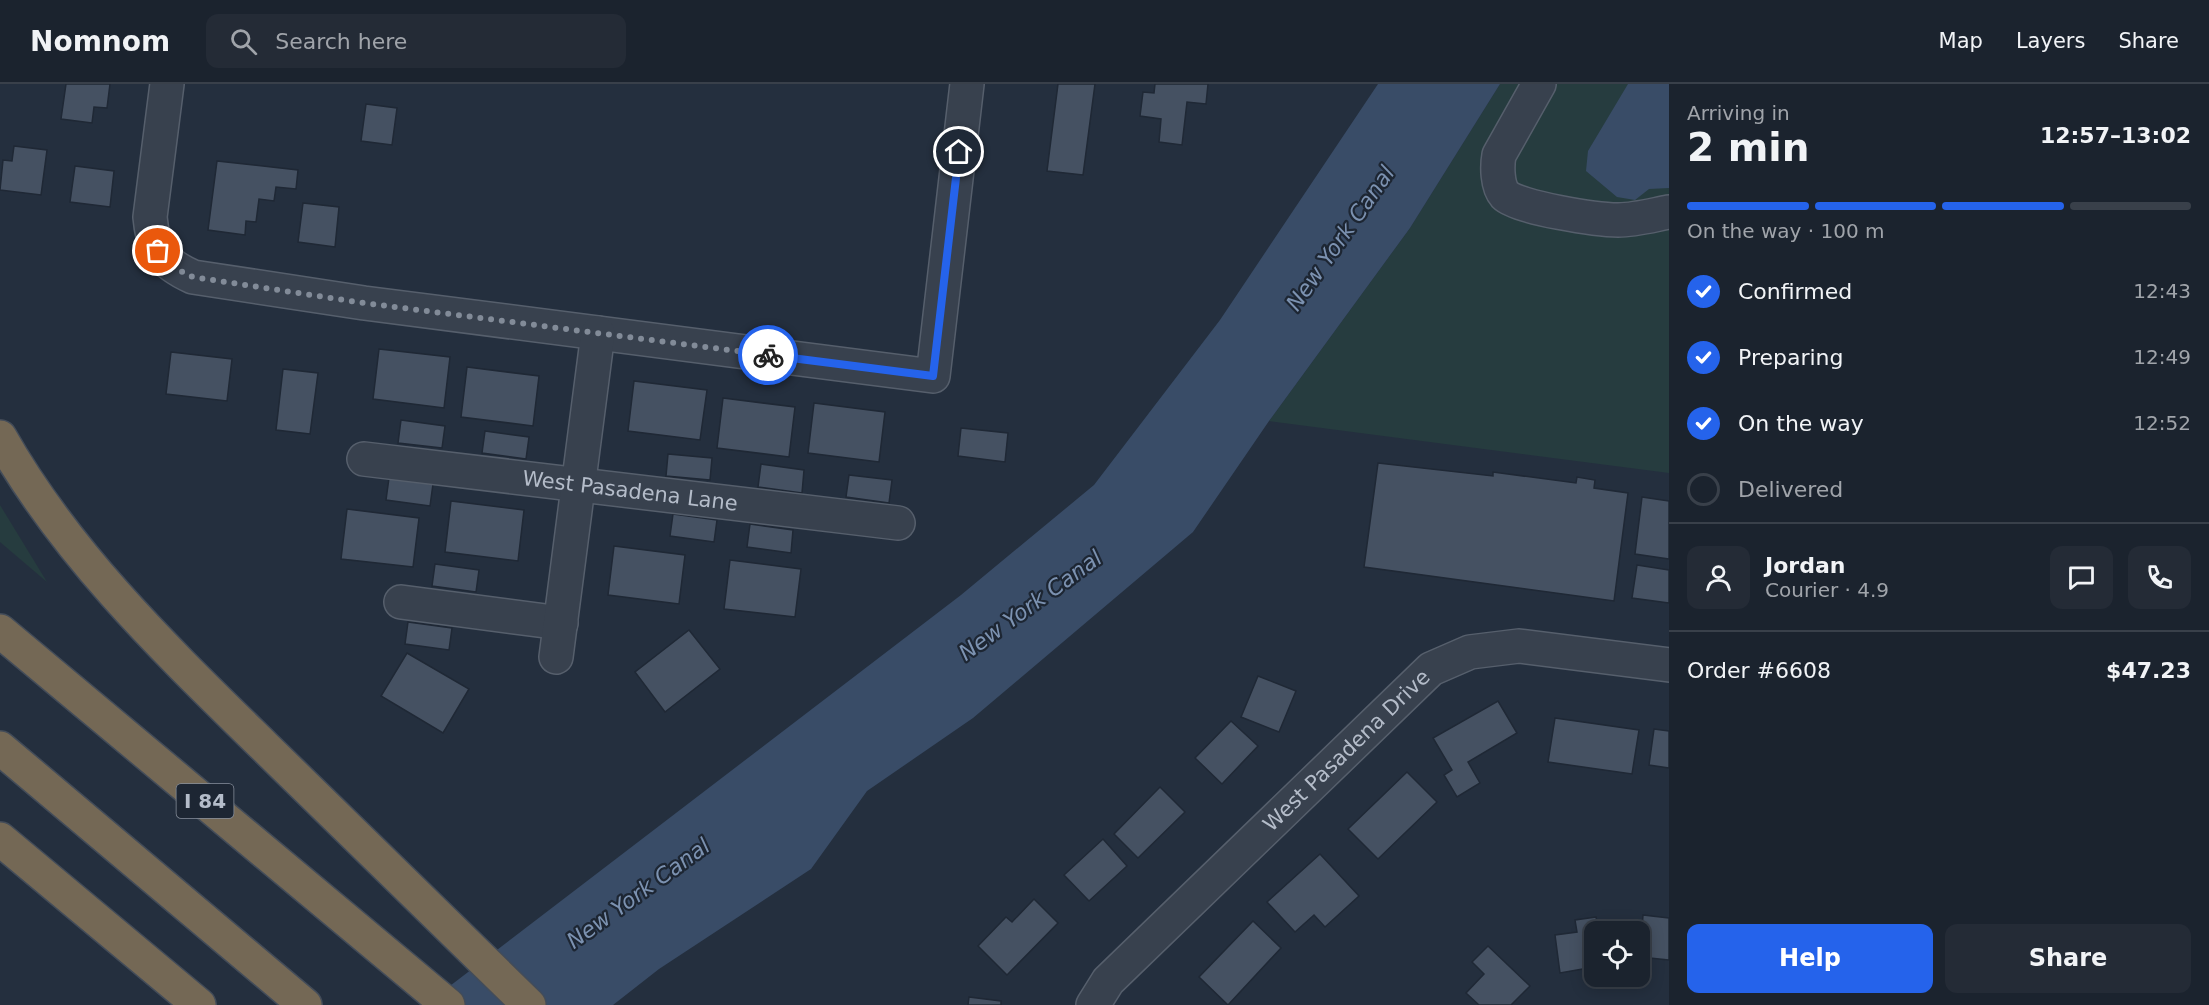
<!DOCTYPE html>
<html lang="en">
<head>
<meta charset="utf-8">
<style>
  body { margin:0; font-family:"DejaVu Sans",sans-serif; background:#242b36; color:#f1f3f6; height:100vh; display:flex; flex-direction:column; font-size:22px; white-space:nowrap }
  * { box-sizing:border-box; margin:0 }
  p { font-size:20px; color:#a0a4aa }
  .icon { flex:none; width:33px; height:33px; fill:none; stroke:currentColor; stroke-width:2; stroke-linecap:round; stroke-linejoin:round }
  .map { position:relative; flex:1; overflow:hidden }
  .sheet { display:flex; flex-direction:column; background:#1b232e; width:540px }
  .sheet>* { flex:none }
  .controls { position:absolute; left:1584px; top:837px; display:grid; gap:12px }
  .controls a { display:grid; place-items:center; width:66px; height:66px; border-radius:12px; background:#1b232e; box-shadow:0 3px 15px #0003,0 0 0 2px #39404a; font-size:30px }
  .pin { position:absolute; display:grid; place-items:center; width:51px; height:51px; color:#fff; margin:-26px; border:3px solid #fff; border-radius:50%; box-shadow:0 2px 6px #0007 }
  .courier { position:absolute; display:grid; place-items:center; width:60px; height:60px; margin:-30px; border:4px solid #2563eb; border-radius:50%; background:#fff; color:#222; box-shadow:0 2px 8px #0007 }
  .headline em { font-style:normal; font-weight:700 }
  .headline div { display:flex; flex-direction:column-reverse }
  .headline { display:flex; align-items:center; justify-content:space-between; height:102px; padding:0 18px }
  h1 { font-size:39px; font-weight:700; line-height:45px }
  .bar { display:grid; grid-template-columns:repeat(4,1fr); gap:9px 6px; align-content:center; height:72px; padding:0 18px }
  .bar i { height:8px; border-radius:4px; background:#39404a }
  .bar .active { background:#2563eb }
  .bar p { grid-column:span 4 }
  .line { display:flex; align-items:center; gap:15px; padding:0 18px; border-top:2px solid #39404a }
  .line div { flex:1 }
  .round { display:grid; place-items:center; flex:none; width:63px; height:63px; border-radius:12px; background:#242b36 }
  ol { padding:0 18px; list-style:none }
  li { display:flex; align-items:center; gap:18px; height:66px }
  li p { margin-inline-start:auto }
  li .icon { padding:6px; border-radius:50%; background:#2563eb; color:#fff; stroke-width:4 }
  li:last-child { color:#a0a4aa }
  li i { width:33px; height:33px; border:3px solid #39404a; border-radius:50% }
  .primary-button { display:flex; gap:12px; margin-top:auto; padding:12px 18px }
  .primary-button a { flex:1; height:69px; border-radius:12px; background:#2563eb; color:#fff; font-size:24px; font-weight:700; line-height:69px; text-align:center }
  .primary-button a+a { background:#242b36; color:#f1f3f6 }
  header { display:flex; align-items:center; gap:36px; box-sizing:border-box; height:84px; padding:0 30px; background:#1b232e; border-bottom:2px solid #39404a }
  header strong { font-size:28px }
  nav { display:flex; gap:33px; margin-inline-start:auto; font-size:21px }
  .search { width:420px; height:54px; background:#242b36; display:flex; align-items:center; gap:15px; box-sizing:border-box; padding:0 21px; border-radius:12px; color:#a0a4aa; font-size:22px }
  main { display:flex; flex:1; min-height:0 }
  .map>svg:first-child { display:block }
</style>
</head>
<body>
<header>
<strong>Nomnom</strong>
<div class="search"><svg class="icon" aria-label="search" viewBox="0 0 24 24"><circle cx="10" cy="10" r="6"/><path d="M15 15l6 6"/></svg>Search here</div>
<nav><a>Map</a><a>Layers</a><a>Share</a></nav>
</header>
<main>
<div class="map">
<svg width="1669" height="921" viewBox="0 0 1669 921">
  <rect width="100%" height="100%" fill="#242f3e"/>
  <g fill="#263c3f">
    <polygon points="1500,0 1669,0 1669,389 1269,337 1410,144"/>
    <polygon points="0,421 47,498 0,458"/>
  </g>
  <g fill="#394c67">
    <polygon points="1378,0 1500,0 1410,144 1269,337 1193,448 973,634 867,707 811,785 659,885 613,921 425,921 961,511 1094,401 1220,236"/>
    <polygon points="1628,0 1669,0 1669,104 1649,105 1635,116 1617,113 1586,87 1588,67"/>
  </g>
  <g fill="#455162" stroke="#1f2835" stroke-width="1.5">
    <polygon points="66,0 110,0 107,24 94,23 92,39 61,35"/>
    <polygon points="1058,0 1095,0 1083,91 1047,87"/>
    <polygon points="1155,0 1208,0 1206,20 1187,18 1182,61 1159,58 1161,35 1140,32 1143,8 1154,9"/>
    <polygon points="366,20 397,24 392,61 361,57"/>
    <polygon points="14,62 47,66 41,111 0,106 3,76 12,77"/>
    <polygon points="217,77 298,86 296,105 276,103 274,117 259,115 256,138 246,137 245,151 208,146"/>
    <polygon points="75,82 114,87 110,123 70,118"/>
    <polygon points="303,119 339,123 335,163 298,158"/>
    <polygon points="379,265 450,273 444,324 373,315"/>
    <polygon points="171,268 232,275 227,317 166,310"/>
    <polygon points="467,283 539,292 533,342 461,333"/>
    <polygon points="283,285 318,289 310,350 276,346"/>
    <polygon points="634,297 707,306 700,356 628,347"/>
    <polygon points="723,314 795,323 789,373 717,364"/>
    <polygon points="814,319 885,328 879,378 808,369"/>
    <polygon points="401,336 445,342 442,364 398,359"/>
    <polygon points="961,344 1008,349 1005,378 958,372"/>
    <polygon points="485,347 529,353 526,375 482,369"/>
    <polygon points="668,370 712,374 710,396 666,392"/>
    <polygon points="1378,379 1493,392 1493,388 1576,399 1577,393 1595,396 1594,404 1628,409 1614,517 1364,483"/>
    <polygon points="761,380 804,386 802,409 758,403"/>
    <polygon points="849,391 892,396 889,419 846,413"/>
    <polygon points="389,394 433,400 430,422 386,416"/>
    <polygon points="1642,413 1669,417 1669,475 1635,470"/>
    <polygon points="451,417 524,426 518,477 445,468"/>
    <polygon points="347,425 419,434 413,483 341,475"/>
    <polygon points="673,430 717,436 714,458 670,452"/>
    <polygon points="750,440 793,446 791,469 747,463"/>
    <polygon points="614,462 685,471 679,520 608,511"/>
    <polygon points="730,476 801,485 795,533 724,525"/>
    <polygon points="435,480 479,486 476,508 432,502"/>
    <polygon points="1637,481 1669,486 1669,519 1632,514"/>
    <polygon points="408,538 452,544 449,566 405,560"/>
    <polygon points="689,546 720,585 665,628 635,588"/>
    <polygon points="407,569 469,605 443,649 381,612"/>
    <polygon points="1258,592 1296,607 1279,648 1241,633"/>
    <polygon points="1498,617 1517,649 1468,678 1480,699 1457,713 1444,691 1452,686 1433,654"/>
    <polygon points="1555,634 1639,646 1632,690 1548,678"/>
    <polygon points="1231,637 1258,662 1222,700 1195,674"/>
    <polygon points="1654,645 1669,647 1669,684 1649,681"/>
    <polygon points="1407,688 1437,718 1378,775 1348,745"/>
    <polygon points="1160,703 1185,728 1138,774 1114,750"/>
    <polygon points="1103,755 1127,782 1089,817 1064,791"/>
    <polygon points="1320,770 1359,812 1325,843 1314,831 1295,848 1267,818"/>
    <polygon points="1034,815 1058,839 1007,891 978,862 1006,833 1012,838"/>
    <polygon points="1643,831 1669,834 1669,876 1640,873"/>
    <polygon points="1596,833 1599,848 1594,848 1594,883 1560,889 1555,851 1577,848 1575,836"/>
    <polygon points="1253,837 1281,864 1228,921 1199,893"/>
    <polygon points="1488,862 1530,902 1511,921 1479,921 1466,909 1484,890 1472,878"/>
    <polygon points="969,913 1001,917 1001,921 968,921"/>
  </g>
  <g fill="none" stroke-linecap="round" stroke-linejoin="round">
    <defs>
      <g id="minor">
        <path d="M167 0 150 133C153 166 162 179 193 193L364 219 933 292 967 0"/>
        <path d="M1539 0 1499 71C1497 82 1497 102 1505 111 1518 124 1598 136 1618 136 1635 136 1653 131 1669 128"/>
        <path id="s1" d="M364 375 898 439"/>
        <polyline points="401,518 561,539"/>
        <polyline points="556,573 598,249"/>
        <path id="s2" d="M1093 921 1108 897 1431 585 1470 568 1519 562 1669 581"/>
      </g>
      <g id="highway">
        <path d="M0 353C68 473 168 568 265 663 353 749 441 835 529 921"/>
        <polyline points="0,547 448,921"/>
        <polyline points="0,664 305,921"/>
        <polyline points="0,755 199,921"/>
      </g>
    </defs>
    <use href="#minor" stroke="#565f6c" stroke-width="36"/>
    <use href="#highway" stroke="#434c59" stroke-width="36"/>
    <use href="#minor" stroke="#38414e" stroke-width="33"/>
    <use href="#highway" stroke="#746855" stroke-width="33"/>
  </g>
  <g fill="none" stroke-linecap="round" stroke-linejoin="round">
    <polyline stroke="#828b98" stroke-width="6" stroke-dasharray="0 10.8" points="158,167 172,183 193,193 364,219 768,271"/>
    <polyline stroke="#2563eb" stroke-width="8" points="768,271 933,292 959,68"/>
  </g>
  <g text-anchor="middle" stroke-width="4.5" stroke-linejoin="round" paint-order="stroke">
    <rect fill="#1d2633" stroke="#878f9c" stroke-width="1.5" x="176.5" y="700" width="57" height="34" rx="4.5"/>
    <g font-size="20" font-weight="bold" fill="#b4bcc9">
      <text x="205" y="724">I 84</text>
    </g>
    <g font-size="21" fill="#b4bcc9" stroke="#1d2633">
      <text dy="7" stroke="none"><textPath href="#s1" startOffset="268">West Pasadena Lane</textPath></text>
      <text dy="7" stroke="none"><textPath href="#s2" startOffset="360">West Pasadena Drive</textPath></text>
    </g>
    <g font-size="22" font-style="italic" fill="#7c92b1" stroke="#1d2633">
      <text transform="translate(1340 154) rotate(-55)" y="8">New York Canal</text>
      <text transform="translate(1030 521) rotate(-36)" y="8">New York Canal</text>
      <text transform="translate(638 809) rotate(-36)" y="8">New York Canal</text>
    </g>
  </g>
</svg>
<div class="controls">
<a><svg class="icon" aria-label="locate" viewBox="0 0 24 24"><circle cx="12" cy="12" r="6"/><path d="M12 2v4M12 18v4M2 12h4M18 12h4"/></svg></a>
</div>
<div class="pin" style="left:158px;top:167px;background:#ea580c"><svg class="icon" aria-label="bag" viewBox="0 0 24 24"><path d="M5 8h14l-1 12H6zM9 8a3 3 0 0 1 6 0"/></svg></div>
<div class="pin" style="left:959px;top:68px;background:#1f2937"><svg class="icon" aria-label="home" viewBox="0 0 24 24"><path d="M3 11l9-7 9 7M6 9v11h12V9"/></svg></div>
<div class="courier" style="left:768px;top:271px"><svg class="icon" aria-label="bike" viewBox="0 0 24 24"><circle cx="6" cy="16" r="4"/><circle cx="18" cy="16" r="4"/><path d="M6 16l4-8h5l3 8M10 8l3 8H6M13 5h3"/></svg></div>
</div>
<section class="sheet">
<div class="headline"><div><h1>2 min</h1><p>Arriving in</p></div><em>12:57–13:02</em></div>
<div class="bar"><i class="active"></i><i class="active"></i><i class="active"></i><i></i><p>On the way · 100 m</p></div>
<ol>
<li><svg class="icon" aria-label="check" viewBox="0 0 24 24"><path d="M5 12l5 5 9-10"/></svg>Confirmed<p>12:43</p></li>
<li><svg class="icon" aria-label="check" viewBox="0 0 24 24"><path d="M5 12l5 5 9-10"/></svg>Preparing<p>12:49</p></li>
<li><svg class="icon" aria-label="check" viewBox="0 0 24 24"><path d="M5 12l5 5 9-10"/></svg>On the way<p>12:52</p></li>
<li><i></i>Delivered</li>
</ol>
<div class="line" style="height:108px"><a class="round"><svg class="icon" aria-label="person" viewBox="0 0 24 24"><circle cx="12" cy="8" r="4"/><path d="M4 21q1-7 8-7t8 7"/></svg></a><div><b>Jordan</b><p>Courier · 4.9</p></div><a class="round"><svg class="icon" aria-label="chat" viewBox="0 0 24 24"><path d="M4 5h16v11H9l-5 4z"/></svg></a><a class="round"><svg class="icon" aria-label="phone" viewBox="0 0 24 24"><path d="M5 4h4l2 5-3 2q2 4 5 5l2-3 5 2v4C11 20 4 13 5 4z"/></svg></a></div>
<div class="line" style="height:78px"><div>Order #6608</div><b>$47.23</b></div>
<div class="primary-button"><a>Help</a><a>Share</a></div>
</section>
</main>
</body>
</html>
